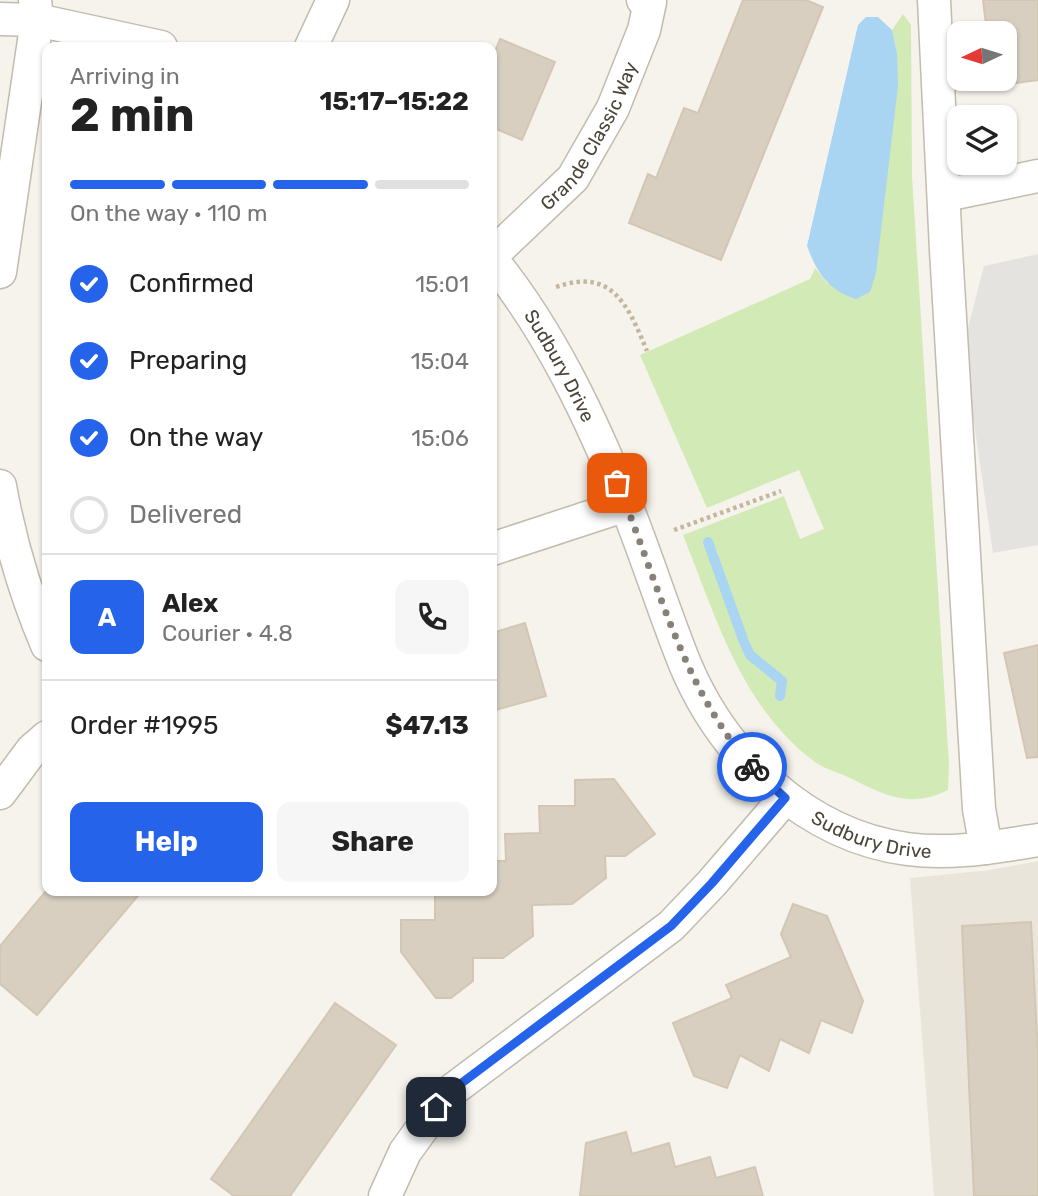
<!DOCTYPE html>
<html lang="en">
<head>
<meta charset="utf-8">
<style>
  body { margin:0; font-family:Rubik,sans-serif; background:#f6f6f6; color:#222; height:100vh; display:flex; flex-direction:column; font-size:26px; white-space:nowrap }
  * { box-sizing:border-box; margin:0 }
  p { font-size:23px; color:#767676 }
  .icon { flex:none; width:38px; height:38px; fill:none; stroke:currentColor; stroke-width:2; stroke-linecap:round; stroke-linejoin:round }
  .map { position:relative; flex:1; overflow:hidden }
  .details { position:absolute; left:42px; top:42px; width:455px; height:854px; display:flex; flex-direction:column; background:#fff; border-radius:14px; box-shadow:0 2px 5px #0004 }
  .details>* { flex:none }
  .needle { width:46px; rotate:266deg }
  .tools { position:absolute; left:947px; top:21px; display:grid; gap:14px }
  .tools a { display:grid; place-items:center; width:70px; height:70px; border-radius:14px; background:#fff; box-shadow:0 2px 5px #0004; font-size:35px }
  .pin { position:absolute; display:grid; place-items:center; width:60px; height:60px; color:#fff; margin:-30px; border-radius:14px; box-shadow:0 4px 10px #0006 }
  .courier { position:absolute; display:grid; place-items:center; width:70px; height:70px; margin:-35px; border:5px solid #2563eb; border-radius:50%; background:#fff; color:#222; box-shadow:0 2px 9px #0007 }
  .overview em { font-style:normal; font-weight:700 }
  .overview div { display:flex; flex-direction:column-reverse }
  .overview { display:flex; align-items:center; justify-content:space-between; height:119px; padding:0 28px }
  h1 { font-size:46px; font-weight:700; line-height:52px }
  .bar { display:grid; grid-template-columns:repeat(4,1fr); gap:10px 7px; align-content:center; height:84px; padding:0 28px }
  .bar i { height:9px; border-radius:5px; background:#e0e0e0 }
  .bar .active { background:#2563eb }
  .bar p { grid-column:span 4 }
  .line { display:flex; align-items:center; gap:18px; padding:0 28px; border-top:2px solid #e0e0e0 }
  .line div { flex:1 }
  .round { display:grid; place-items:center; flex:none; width:74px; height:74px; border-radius:14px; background:#f6f6f6 }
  ol { padding:0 28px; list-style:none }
  li { display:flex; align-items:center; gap:21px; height:77px }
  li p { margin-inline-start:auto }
  li .icon { padding:7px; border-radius:50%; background:#2563eb; color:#fff; stroke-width:4 }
  li:last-child { color:#767676 }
  li i { width:38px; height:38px; border:4px solid #e0e0e0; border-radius:50% }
  .button { display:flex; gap:14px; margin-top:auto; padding:14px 28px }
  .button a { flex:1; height:80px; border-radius:14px; background:#2563eb; color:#fff; font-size:28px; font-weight:700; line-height:80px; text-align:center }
  .button a+a { background:#f6f6f6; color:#222 }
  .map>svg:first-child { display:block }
</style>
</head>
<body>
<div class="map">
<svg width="1038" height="1196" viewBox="0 0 1038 1196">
  <rect width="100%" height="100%" fill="#f6f3ec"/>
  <polygon fill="#eae5da" points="1038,861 1038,1196 934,1196 910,878 990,870"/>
  <path fill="#d2eab5" d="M903 14 911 25 912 176 949 765 948 790C912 808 888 797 854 780 841 773 826 770 815 762 741 707 716 617 683 535L784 496 800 539 824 529 799 470 707 508 640 355 810 279 815 268 828 284 897 53 892 30Z"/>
  <polygon fill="#e5e3e0" points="1038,254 1038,545 993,553 963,347 984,266"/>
  <path fill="#a9d4f2" d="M866 17H878L892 30 897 53 898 86 876 273 870 292 856 299C828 290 817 273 807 246L858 25Z"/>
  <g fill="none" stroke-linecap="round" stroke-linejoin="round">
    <polyline stroke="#a9d4f2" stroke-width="10" points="708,542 744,642 750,655 782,681 780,696"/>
  </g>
  <g fill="#d8cfc1" stroke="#d3c7b4" stroke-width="2">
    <polygon points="743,0 806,0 823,7 721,260 629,223 648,174 656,178 684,108 698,113"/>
    <polygon points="983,0 1038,0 1038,80 994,86 993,79 1004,79 1004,33 987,33"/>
    <polygon points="500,39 555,62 522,140 492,127 492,59"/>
    <polygon points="525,623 546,696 492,711 492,633"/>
    <polygon points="1038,645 1038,757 1027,758 1004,653"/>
    <polygon points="614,779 655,834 625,856 605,856 606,878 572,904 532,905 533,936 503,958 473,958 473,981 451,998 436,998 401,952 401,920 435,920 435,891 492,891 492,861 506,861 505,834 540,833 539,806 575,806 575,780"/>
    <polygon points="46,891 142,891 37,1015 0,984 0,946"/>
    <polygon points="793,904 827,916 863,1001 852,1033 821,1020 809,1053 780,1039 769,1071 740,1055 727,1088 694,1076 673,1023 732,998 726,985 791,957 781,934"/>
    <polygon points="1031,922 1038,1055 1038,1196 974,1196 962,926"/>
    <polygon points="335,1003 396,1045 290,1196 234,1196 211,1179"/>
    <polygon points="626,1132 632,1154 669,1143 675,1167 710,1157 716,1178 755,1167 763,1196 580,1196 586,1143"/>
  </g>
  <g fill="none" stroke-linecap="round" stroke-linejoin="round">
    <defs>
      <g id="minor">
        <polyline points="934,0 946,250 979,809 986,848"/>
        <polyline points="0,19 37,20 161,47"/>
        <polyline points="311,47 333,0"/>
        <polyline points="945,195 1038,176"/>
        <path id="s1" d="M492 255 573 178 613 108 644 30 650 2 643 0"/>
        <path id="s2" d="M492 260C550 331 592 420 626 505 647 557 664 612 685 664 723 755 805 835 907 849 951 855 994 847 1038 840"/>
        <polyline points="0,272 37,20 35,0"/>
        <path d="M0 486C10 542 25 593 47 645"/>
        <polyline points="492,549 626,505"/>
        <polyline points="0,793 32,750 47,737"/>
        <polyline points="385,1196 405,1152 447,1094 671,926 712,883 785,798"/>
      </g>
    </defs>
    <use href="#minor" stroke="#c2bbae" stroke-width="35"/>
    <g stroke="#c4b79f" stroke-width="4.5" stroke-dasharray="3.5 3.5" stroke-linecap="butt">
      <path d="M556 287C613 267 628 306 647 351"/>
      <polyline points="674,530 781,491"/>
    </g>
    <use href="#minor" stroke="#fff" stroke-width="32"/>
  </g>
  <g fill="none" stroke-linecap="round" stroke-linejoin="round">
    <path stroke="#878178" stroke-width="7" stroke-dasharray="0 12.6" d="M617 483C658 580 681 686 752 767"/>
    <polyline stroke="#2563eb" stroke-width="9" points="436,1107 447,1094 671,926 712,883 785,798 752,767"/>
  </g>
  <g text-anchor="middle" stroke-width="5" stroke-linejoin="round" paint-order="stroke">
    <g font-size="19" fill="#4b4439" stroke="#fff">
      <text dy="7" stroke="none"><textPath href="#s1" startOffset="156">Grande Classic Way</textPath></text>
      <text dy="7" stroke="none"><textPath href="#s2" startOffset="126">Sudbury Drive</textPath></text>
      <text dy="7" stroke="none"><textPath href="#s2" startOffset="714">Sudbury Drive</textPath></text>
    </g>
  </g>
</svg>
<div class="tools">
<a><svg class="needle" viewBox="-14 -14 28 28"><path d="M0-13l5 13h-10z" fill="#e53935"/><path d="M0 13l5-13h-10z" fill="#767676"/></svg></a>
<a><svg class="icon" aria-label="layers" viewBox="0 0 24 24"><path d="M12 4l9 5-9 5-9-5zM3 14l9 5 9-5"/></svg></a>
</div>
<div class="pin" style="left:617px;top:483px;background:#ea580c"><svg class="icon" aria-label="bag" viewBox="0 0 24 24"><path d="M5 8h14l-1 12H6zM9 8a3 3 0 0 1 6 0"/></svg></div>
<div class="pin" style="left:436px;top:1107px;background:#1f2937"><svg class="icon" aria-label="home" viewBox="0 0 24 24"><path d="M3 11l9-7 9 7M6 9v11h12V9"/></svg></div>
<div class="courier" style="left:752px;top:767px"><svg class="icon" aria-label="bike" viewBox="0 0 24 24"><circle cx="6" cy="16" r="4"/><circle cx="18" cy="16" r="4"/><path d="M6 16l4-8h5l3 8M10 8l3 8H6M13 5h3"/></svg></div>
<section class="details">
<div class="overview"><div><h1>2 min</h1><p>Arriving in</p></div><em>15:17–15:22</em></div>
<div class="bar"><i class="active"></i><i class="active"></i><i class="active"></i><i></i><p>On the way · 110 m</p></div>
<ol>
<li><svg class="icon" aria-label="check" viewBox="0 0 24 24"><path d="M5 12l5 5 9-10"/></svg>Confirmed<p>15:01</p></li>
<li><svg class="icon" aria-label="check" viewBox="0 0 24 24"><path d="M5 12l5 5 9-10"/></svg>Preparing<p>15:04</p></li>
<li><svg class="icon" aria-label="check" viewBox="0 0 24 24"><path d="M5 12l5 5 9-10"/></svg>On the way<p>15:06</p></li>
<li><i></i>Delivered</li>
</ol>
<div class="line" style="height:126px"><b class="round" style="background:#2563eb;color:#fff">A</b><div><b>Alex</b><p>Courier · 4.8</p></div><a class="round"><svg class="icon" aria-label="phone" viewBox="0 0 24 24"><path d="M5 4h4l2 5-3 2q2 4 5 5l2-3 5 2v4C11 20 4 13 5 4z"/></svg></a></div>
<div class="line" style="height:91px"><div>Order #1995</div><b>$47.13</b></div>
<div class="button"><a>Help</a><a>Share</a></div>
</section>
</div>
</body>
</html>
